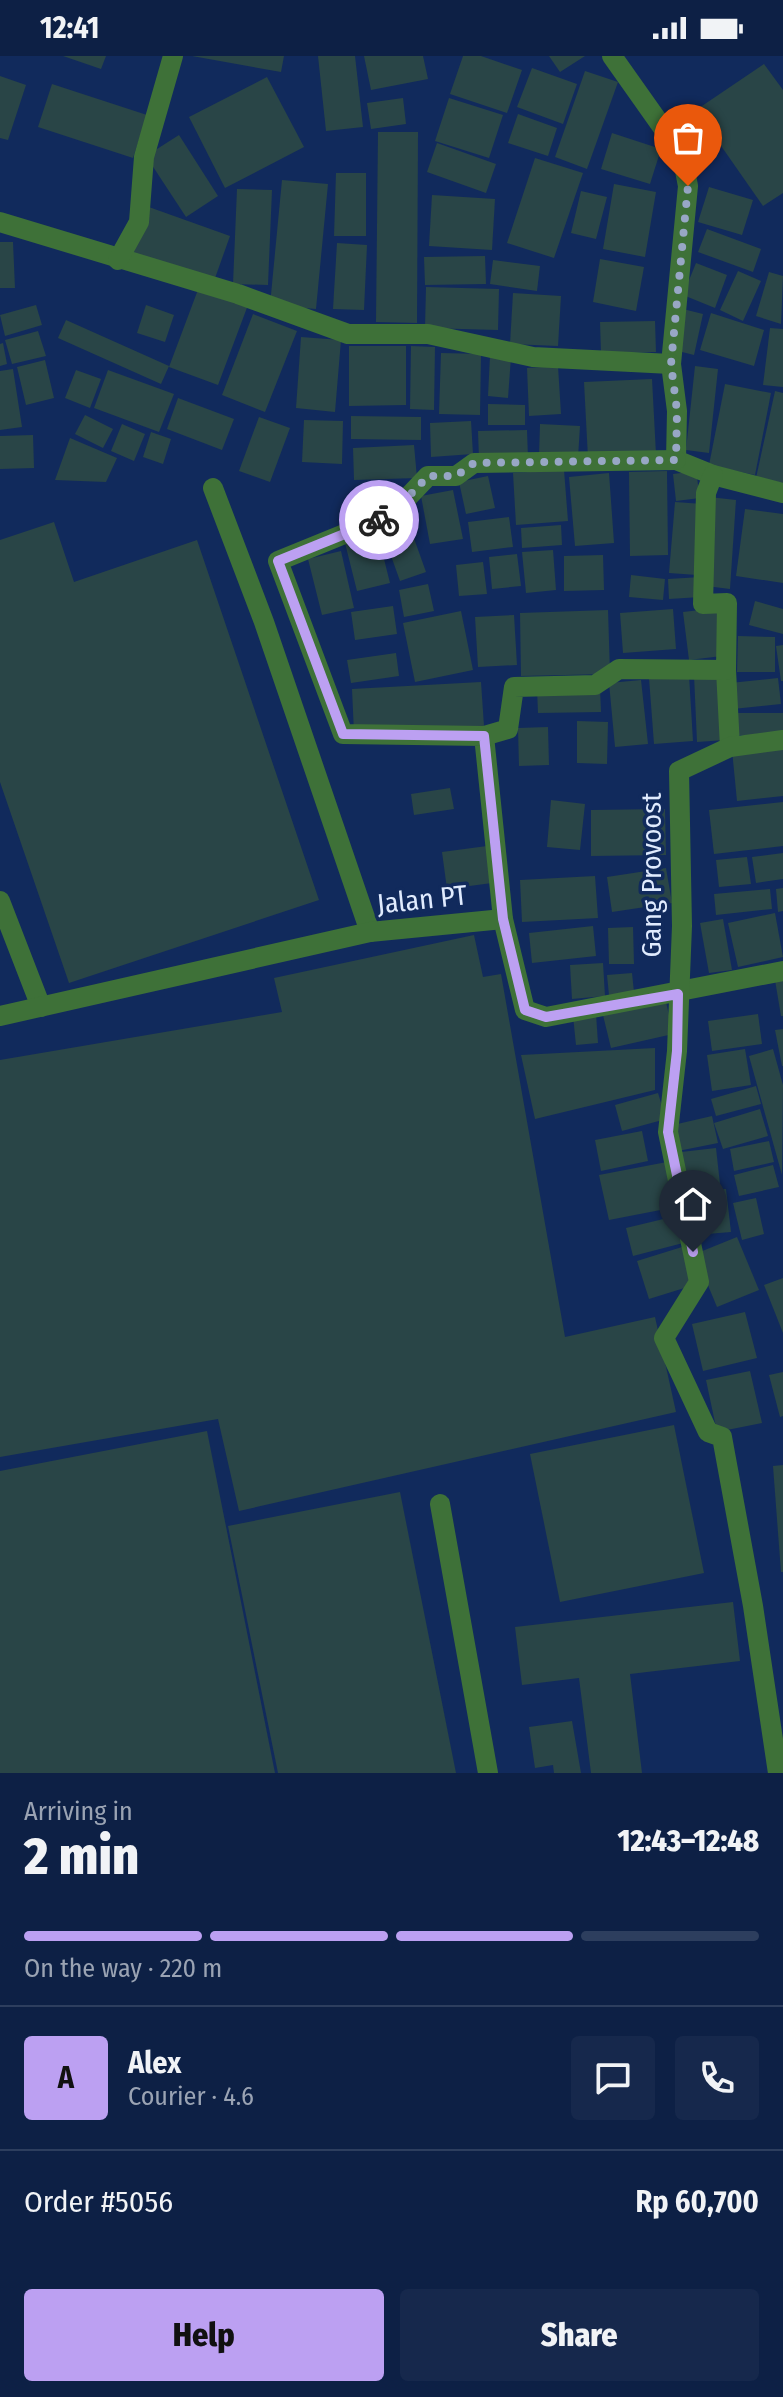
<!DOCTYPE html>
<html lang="en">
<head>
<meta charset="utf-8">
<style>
  body { margin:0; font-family:"Fira Sans Condensed",sans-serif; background:#16284c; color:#f1f3f6; height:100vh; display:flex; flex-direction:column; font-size:30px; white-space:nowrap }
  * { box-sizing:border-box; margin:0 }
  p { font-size:26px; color:#9aa3b3 }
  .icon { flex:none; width:44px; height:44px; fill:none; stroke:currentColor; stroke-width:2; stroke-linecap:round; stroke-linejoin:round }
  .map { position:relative; height:1717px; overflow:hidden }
  .drawer { display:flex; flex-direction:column; background:#0d2045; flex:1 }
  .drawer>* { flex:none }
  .pin { position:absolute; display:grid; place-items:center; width:68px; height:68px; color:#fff; margin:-82px -34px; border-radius:50% 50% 50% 0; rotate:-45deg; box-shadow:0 0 8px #0007 }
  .pin .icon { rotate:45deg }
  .courier { position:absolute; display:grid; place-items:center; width:80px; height:80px; margin:-40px; border:6px solid #bca0f2; border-radius:50%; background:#fff; color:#222; box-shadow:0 2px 10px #0007 }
  .headline em { font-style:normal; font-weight:800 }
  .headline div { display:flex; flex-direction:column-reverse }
  .headline { display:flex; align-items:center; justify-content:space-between; height:136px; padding:0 24px }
  h1 { font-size:52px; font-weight:800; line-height:60px }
  .bar { display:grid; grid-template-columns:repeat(4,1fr); gap:12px 8px; align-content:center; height:96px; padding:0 24px }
  .bar i { height:10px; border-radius:6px; background:#2d3e5e }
  .bar .current { background:#bca0f2 }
  .bar p { grid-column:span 4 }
  .line { display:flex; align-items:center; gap:20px; padding:0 24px; border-top:2px solid #2d3e5e }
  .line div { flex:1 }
  .round { display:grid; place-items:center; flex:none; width:84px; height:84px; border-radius:8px; background:#16284c }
  .action { display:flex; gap:16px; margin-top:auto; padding:16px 24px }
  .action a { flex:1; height:92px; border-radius:8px; background:#bca0f2; color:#111; font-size:32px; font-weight:800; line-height:92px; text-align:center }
  .action a+a { background:#16284c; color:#f1f3f6 }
  .status { display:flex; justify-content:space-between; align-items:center; height:56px; padding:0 40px; background:#0d2045; direction:ltr }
  .status svg { height:22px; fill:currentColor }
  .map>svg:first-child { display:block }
</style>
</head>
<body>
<div class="status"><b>12:41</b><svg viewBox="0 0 49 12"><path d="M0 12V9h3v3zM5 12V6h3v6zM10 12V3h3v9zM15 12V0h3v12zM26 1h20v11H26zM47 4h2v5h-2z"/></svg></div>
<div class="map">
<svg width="783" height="1717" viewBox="0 0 783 1717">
  <rect width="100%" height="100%" fill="#112a5c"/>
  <g fill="#294547">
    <polygon points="63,0 106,0 101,13"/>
    <polygon points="192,0 284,0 281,16"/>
    <polygon points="318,0 355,0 363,71 326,75"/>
    <polygon points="364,0 423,0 428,23 371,34"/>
    <polygon points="463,0 481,0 522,14 507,57 450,38"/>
    <polygon points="549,0 585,0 560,16"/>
    <polygon points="764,8 783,34 783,137 763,150 696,54"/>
    <polygon points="532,12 577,28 563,68 517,51"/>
    <polygon points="585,15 618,26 587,113 555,101"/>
    <polygon points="0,20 26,29 8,84 0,82"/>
    <polygon points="267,21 304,91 225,132 189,61"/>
    <polygon points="52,28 147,59 133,102 38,71"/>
    <polygon points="403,42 406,68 371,73 367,47"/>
    <polygon points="449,42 503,59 489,102 435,85"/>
    <polygon points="518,58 557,72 548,100 508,87"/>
    <polygon points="378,76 418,76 417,267 376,266"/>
    <polygon points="612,77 661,93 650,128 601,113"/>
    <polygon points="179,79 218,140 186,161 146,100"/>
    <polygon points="437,87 496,108 486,137 427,116"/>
    <polygon points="535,102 583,117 554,202 507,187"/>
    <polygon points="336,117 366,117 366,180 334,180"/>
    <polygon points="282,124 328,128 316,253 270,249"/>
    <polygon points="614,128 656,136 645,201 603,193"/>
    <polygon points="709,131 753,144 742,179 698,166"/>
    <polygon points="237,133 272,134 268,229 233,228"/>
    <polygon points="581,135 607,141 596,183 571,177"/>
    <polygon points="432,139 495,143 492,194 429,190"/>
    <polygon points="146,150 230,180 214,225 130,196"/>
    <polygon points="707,173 761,193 753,216 698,196"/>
    <polygon points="0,186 13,186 15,232 0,232"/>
    <polygon points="337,187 367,189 364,254 333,253"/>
    <polygon points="485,200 486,228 425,229 424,201"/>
    <polygon points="600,203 644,211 636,255 593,246"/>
    <polygon points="493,204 540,210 537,235 490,228"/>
    <polygon points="696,207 727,219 715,252 683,239"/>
    <polygon points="738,215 761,225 743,265 720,254"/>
    <polygon points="769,216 783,220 781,268 756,260"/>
    <polygon points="199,231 248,249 218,329 169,311"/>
    <polygon points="426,231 499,233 498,274 425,272"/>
    <polygon points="513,237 561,240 558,290 510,288"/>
    <polygon points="36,249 42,269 5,280 0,259"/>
    <polygon points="146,249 174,259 165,286 137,277"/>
    <polygon points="683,253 703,258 694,299 674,294"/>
    <polygon points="711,257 764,274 754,310 700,294"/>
    <polygon points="253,258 297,275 265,356 222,339"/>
    <polygon points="66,264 169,310 161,328 58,282"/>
    <polygon points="655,265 656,296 601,297 600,266"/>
    <polygon points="770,272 783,273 783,331 763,329"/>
    <polygon points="38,275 46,300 12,308 5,284"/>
    <polygon points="301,281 341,284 335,356 296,352"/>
    <polygon points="3,287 7,308 0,310 0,288"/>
    <polygon points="349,290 406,290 406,349 349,350"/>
    <polygon points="411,290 435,291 434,354 410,353"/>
    <polygon points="441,297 481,298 480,359 439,358"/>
    <polygon points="490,300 511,301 508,342 488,340"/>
    <polygon points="45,304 54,342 26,349 17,311"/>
    <polygon points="558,310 561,358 529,360 527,312"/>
    <polygon points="695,310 718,313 709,397 686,394"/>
    <polygon points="13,313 22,371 0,374 0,315"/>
    <polygon points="76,314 101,323 90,352 65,342"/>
    <polygon points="108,314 174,338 159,376 94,352"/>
    <polygon points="652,323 656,398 588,402 584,326"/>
    <polygon points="725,328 771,337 755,419 709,409"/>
    <polygon points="775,335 783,337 783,427 756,422"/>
    <polygon points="178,342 234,363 222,394 167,373"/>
    <polygon points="488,348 525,349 525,369 488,369"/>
    <polygon points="85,359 113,373 103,392 75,378"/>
    <polygon points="351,360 421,361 421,384 351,383"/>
    <polygon points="259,361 290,372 270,426 239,415"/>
    <polygon points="304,364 343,365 342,408 302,406"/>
    <polygon points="471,365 473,398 431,401 430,367"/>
    <polygon points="122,368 145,378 134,405 111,395"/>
    <polygon points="540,368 580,370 578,402 539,400"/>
    <polygon points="527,374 528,402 479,403 478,375"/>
    <polygon points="151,376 171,383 163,408 143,401"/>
    <polygon points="33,379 34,412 0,413 0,380"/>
    <polygon points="70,382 117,402 106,426 55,424"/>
    <polygon points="414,389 417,422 354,424 353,392"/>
    <polygon points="564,414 568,465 516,469 513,417"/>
    <polygon points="667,415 668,499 630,500 629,416"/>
    <polygon points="696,415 700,442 676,445 673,418"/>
    <polygon points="609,417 614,487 575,490 569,421"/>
    <polygon points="488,420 495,452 466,458 459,426"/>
    <polygon points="453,434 463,483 430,488 421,440"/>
    <polygon points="709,441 736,444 730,533 706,530"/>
    <polygon points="675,446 703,448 697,519 669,517"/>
    <polygon points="745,453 783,458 783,527 736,520"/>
    <polygon points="406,460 426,516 400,525 380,469"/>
    <polygon points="509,461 513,491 472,496 468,466"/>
    <polygon points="54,466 74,526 197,484 319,844 69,927 0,726 0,484"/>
    <polygon points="561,469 562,489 522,492 521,472"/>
    <polygon points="378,479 390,527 357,535 345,487"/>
    <polygon points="553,494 556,534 526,537 522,496"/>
    <polygon points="341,495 354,552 322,559 308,503"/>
    <polygon points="517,498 521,530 492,533 489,501"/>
    <polygon points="603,499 604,534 564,535 564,500"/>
    <polygon points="483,506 487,538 459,540 456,509"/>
    <polygon points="631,519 665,523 663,544 629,541"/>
    <polygon points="701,521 701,541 669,543 668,523"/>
    <polygon points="428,528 434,555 404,561 399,534"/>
    <polygon points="755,545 783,553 783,578 749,569"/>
    <polygon points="393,550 397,578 355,584 351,556"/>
    <polygon points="717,552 722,600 689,604 683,556"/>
    <polygon points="673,553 676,593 623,597 620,557"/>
    <polygon points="608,554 610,618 521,620 520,557"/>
    <polygon points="461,555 473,614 415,626 403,567"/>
    <polygon points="514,559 517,609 478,611 475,561"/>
    <polygon points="738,580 775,581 775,616 737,616"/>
    <polygon points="783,589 783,625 781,625 776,590"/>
    <polygon points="396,597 399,620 351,627 347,604"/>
    <polygon points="723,617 726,684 697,686 694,619"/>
    <polygon points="689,619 693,685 654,688 649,622"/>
    <polygon points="778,622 781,648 733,653 730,627"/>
    <polygon points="641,624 648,688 615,691 609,627"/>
    <polygon points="481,626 484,670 354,677 352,633"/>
    <polygon points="600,632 601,656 538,657 537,633"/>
    <rect x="735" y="657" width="48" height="22"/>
    <polygon points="577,665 608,666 607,708 577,707"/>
    <polygon points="548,671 549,709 519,710 518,672"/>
    <polygon points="783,689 783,740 737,745 732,694"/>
    <polygon points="450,732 454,753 414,759 411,738"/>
    <polygon points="551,744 585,748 580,794 547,791"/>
    <polygon points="783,746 783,790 714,798 709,754"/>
    <polygon points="665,753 666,799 591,800 591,754"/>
    <polygon points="487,790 492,827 447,833 442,796"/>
    <polygon points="783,797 783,823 756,827 752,801"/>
    <polygon points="747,801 751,828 719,831 716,804"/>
    <polygon points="666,812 672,847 612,856 607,821"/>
    <polygon points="595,820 598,862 522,866 520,824"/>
    <polygon points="783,832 783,855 778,856 776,833"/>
    <polygon points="770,833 772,853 716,859 714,838"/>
    <polygon points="775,857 783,901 738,911 728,867"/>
    <polygon points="723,863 732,914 709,917 700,867"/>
    <polygon points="593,870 596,900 532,907 529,877"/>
    <polygon points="633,871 634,908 609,908 608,872"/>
    <polygon points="474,879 483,921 501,918 565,1281 655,1261 676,1356 239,1455 218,1363 0,1401 0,1004 282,956 274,922"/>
    <polygon points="603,907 605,940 572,943 570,909"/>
    <polygon points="632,917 634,936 609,939 607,919"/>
    <polygon points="783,917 783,960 781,960 774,918"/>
    <polygon points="665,941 673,978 611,992 602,955"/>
    <polygon points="596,958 598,987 576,989 573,960"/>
    <polygon points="758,958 762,988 712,995 708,965"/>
    <polygon points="783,973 783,1010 782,1010 775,974"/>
    <polygon points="655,992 655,1034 535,1063 521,999"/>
    <polygon points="745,993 751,1029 712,1035 707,999"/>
    <polygon points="773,993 783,1029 782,1119 749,1000"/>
    <polygon points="756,1030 761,1048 716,1060 711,1043"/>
    <polygon points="658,1037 666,1063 622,1075 615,1049"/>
    <polygon points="760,1053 768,1080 723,1093 714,1067"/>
    <polygon points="712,1060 718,1087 678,1095 673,1069"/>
    <polygon points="642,1075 648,1105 601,1115 595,1084"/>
    <polygon points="769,1085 774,1106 734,1115 730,1093"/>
    <polygon points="716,1092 720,1128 685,1132 681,1096"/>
    <polygon points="672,1105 681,1150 609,1164 599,1119"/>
    <polygon points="773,1109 779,1131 739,1140 734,1119"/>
    <polygon points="726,1133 731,1176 695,1179 690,1136"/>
    <polygon points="756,1142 764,1178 742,1184 733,1147"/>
    <polygon points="680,1159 687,1186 633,1200 626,1172"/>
    <polygon points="737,1181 759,1234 717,1251 695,1198"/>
    <polygon points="682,1191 694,1229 649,1243 637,1205"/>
    <polygon points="783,1222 783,1277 764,1229"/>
    <polygon points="745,1256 757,1302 703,1315 692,1268"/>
    <polygon points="750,1315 762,1367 717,1376 706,1324"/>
    <polygon points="783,1316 783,1360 780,1361 769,1319"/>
    <polygon points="674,1369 704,1517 560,1546 530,1398"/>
    <polygon points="207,1375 275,1717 0,1717 0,1415"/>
    <polygon points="783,1409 783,1516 781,1516 773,1410"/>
    <polygon points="400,1436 456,1717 278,1717 228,1470"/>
    <polygon points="733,1546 740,1605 630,1618 642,1717 591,1717 579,1622 522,1629 515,1571"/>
    <polygon points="572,1665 581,1717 554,1717 553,1709 535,1712 529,1671"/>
  </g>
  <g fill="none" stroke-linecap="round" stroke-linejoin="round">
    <g stroke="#3e7138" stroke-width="20">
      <polyline points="612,0 682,99 688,130 671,308 677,355 676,404 713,419 783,437"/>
      <polyline points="0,166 238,238 348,278 428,278 533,301 671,308"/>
      <polyline points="118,204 139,166 144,101 173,0"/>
      <polyline points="676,404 474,407 456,420 428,420 391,459 278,505 343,678 484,680 503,863 525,954 546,961 783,915"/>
      <polyline points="213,432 264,566 370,876"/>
      <polyline points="726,614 730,691"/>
      <polyline points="484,680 508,673 514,631 595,629 619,613 726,614 727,547 703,548 706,437 713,419"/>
      <polyline points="0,845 41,951"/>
      <polyline points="0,960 370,876 503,863"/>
      <polyline points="440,1448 488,1717"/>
      <polyline points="778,1717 753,1550 722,1381 708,1376 664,1282 699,1226 668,1076 677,995 682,870 679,715 730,691 783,684"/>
    </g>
  </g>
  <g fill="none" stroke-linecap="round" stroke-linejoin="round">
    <polyline stroke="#98a7c5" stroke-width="8" stroke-dasharray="0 14.4" points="379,464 391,459 428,420 456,420 474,407 676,404 677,355 671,308 688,130"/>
    <polyline stroke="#bca0f2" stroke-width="10" points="379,464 278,505 343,678 484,680 503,863 525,954 546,961 678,938 677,995 668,1076 693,1196"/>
  </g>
  <g text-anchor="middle" stroke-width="7" stroke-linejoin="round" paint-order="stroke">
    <g font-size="28" fill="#e0ebfe" stroke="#112a5c">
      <text transform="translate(651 819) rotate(-90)" y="10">Gang Provoost</text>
      <text transform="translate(422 843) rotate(-6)" y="10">Jalan PT</text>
    </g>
  </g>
</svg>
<div class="pin" style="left:688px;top:130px;background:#ea580c"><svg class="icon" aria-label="bag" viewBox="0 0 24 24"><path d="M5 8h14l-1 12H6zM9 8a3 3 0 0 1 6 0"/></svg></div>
<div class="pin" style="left:693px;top:1196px;background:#1f2937"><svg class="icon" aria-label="home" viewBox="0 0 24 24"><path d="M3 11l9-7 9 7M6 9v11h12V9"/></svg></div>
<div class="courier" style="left:379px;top:464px"><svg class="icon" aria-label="bike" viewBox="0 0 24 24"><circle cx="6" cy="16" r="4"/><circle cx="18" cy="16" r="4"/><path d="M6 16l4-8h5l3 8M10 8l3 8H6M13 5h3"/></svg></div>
</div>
<section class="drawer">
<div class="headline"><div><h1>2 min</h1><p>Arriving in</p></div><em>12:43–12:48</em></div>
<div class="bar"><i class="current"></i><i class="current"></i><i class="current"></i><i></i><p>On the way · 220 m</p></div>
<div class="line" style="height:144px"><b class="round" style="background:#bca0f2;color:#111">A</b><div><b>Alex</b><p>Courier · 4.6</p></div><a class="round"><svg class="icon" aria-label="chat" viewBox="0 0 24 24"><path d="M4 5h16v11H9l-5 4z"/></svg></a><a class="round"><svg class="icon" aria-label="phone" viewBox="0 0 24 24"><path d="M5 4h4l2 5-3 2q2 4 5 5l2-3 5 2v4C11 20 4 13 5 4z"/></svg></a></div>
<div class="line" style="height:104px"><div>Order #5056</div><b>Rp 60,700</b></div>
<div class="action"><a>Help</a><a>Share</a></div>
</section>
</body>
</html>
